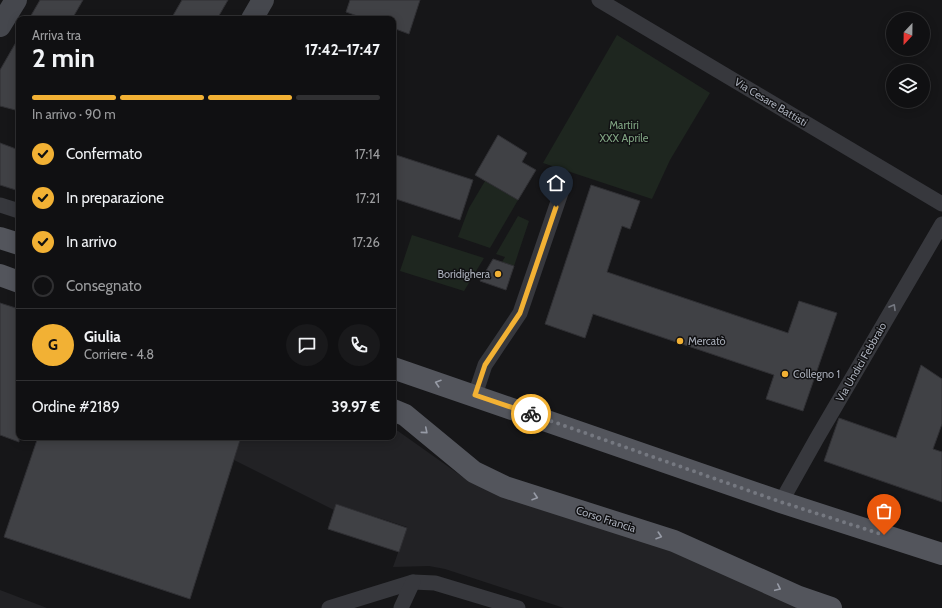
<!DOCTYPE html>
<html lang="it">
<head>
<meta charset="utf-8">
<style>
  body { margin:0; font-family:Cabin,sans-serif; background:#19191b; color:#f1f3f6; height:100vh; display:flex; flex-direction:column; font-size:15px; white-space:nowrap }
  * { box-sizing:border-box; margin:0 }
  p { font-size:13px; color:#9c9d9f }
  .icon { flex:none; width:22px; height:22px; fill:none; stroke:currentColor; stroke-width:2; stroke-linecap:round; stroke-linejoin:round }
  .map { position:relative; flex:1; overflow:hidden }
  .drawer { position:absolute; left:16px; top:16px; width:380px; height:424px; display:flex; flex-direction:column; background:#101012; border-radius:8px; box-shadow:0 2px 10px #0003,0 0 0 1px #303032 }
  .drawer>* { flex:none }
  .needle { width:26px; rotate:202deg }
  .fabs { position:absolute; left:886px; top:12px; display:grid; gap:8px }
  .fabs a { display:grid; place-items:center; width:44px; height:44px; border-radius:50%; background:#101012; box-shadow:0 2px 10px #0003,0 0 0 1px #303032; font-size:20px }
  .pin { position:absolute; display:grid; place-items:center; width:34px; height:34px; color:#fff; margin:-41px -17px; border-radius:50% 50% 50% 0; rotate:-45deg; box-shadow:0 0 4px #0007 }
  .pin .icon { rotate:45deg }
  .courier { position:absolute; display:grid; place-items:center; width:40px; height:40px; margin:-20px; border:3px solid #f2b134; border-radius:50%; background:#fff; color:#222; box-shadow:0 1px 5px #0007 }
  .headline em { font-style:normal; font-weight:800 }
  .headline div { display:flex; flex-direction:column-reverse }
  .headline { display:flex; align-items:center; justify-content:space-between; height:68px; padding:0 16px }
  h1 { font-size:26px; font-weight:800; line-height:30px }
  .bar { display:grid; grid-template-columns:repeat(4,1fr); gap:6px 4px; align-content:center; height:48px; padding:0 16px }
  .bar i { height:5px; border-radius:3px; background:#303032 }
  .bar .current { background:#f2b134 }
  .bar p { grid-column:span 4 }
  .line { display:flex; align-items:center; gap:10px; padding:0 16px; border-top:1px solid #303032 }
  .line div { flex:1 }
  .round { display:grid; place-items:center; flex:none; width:42px; height:42px; border-radius:21px; background:#19191b }
  ol { padding:0 16px; list-style:none }
  li { display:flex; align-items:center; gap:12px; height:44px }
  li p { margin-inline-start:auto }
  li .icon { padding:4px; border-radius:50%; background:#f2b134; color:#111; stroke-width:4 }
  li:last-child { color:#9c9d9f }
  li i { width:22px; height:22px; border:2px solid #303032; border-radius:50% }
  .map>svg:first-child { display:block }
</style>
</head>
<body>
<div class="map">
<svg width="942" height="608" viewBox="0 0 942 608">
  <rect width="100%" height="100%" fill="#161618"/>
  <g fill="#222225">
    <polygon points="393,429 398,431 470,482 653,541 802,608 564,608 445,569 429,566 393,567 407,527 336,504 334,510 234,460 241,437 393,437"/>
    <polygon points="0,590 47,608 0,608"/>
  </g>
  <g fill="#1e261f">
    <polygon points="617,35 710,93 670,160 652,199 543,163"/>
    <polygon points="485,181 518,200 490,248 458,237 469,208"/>
    <polygon points="518,216 529,221 514,266 502,262 505,257 496,254"/>
    <polygon points="412,235 484,258 464,291 400,271"/>
  </g>
  <g fill="#404145" stroke="#303034">
    <polygon points="40,0 83,0 72,19 29,19"/>
    <polygon points="182,0 228,0 217,19 171,19"/>
    <polygon points="350,0 420,0 409,34 393,28 393,19 366,19 346,12"/>
    <polygon points="19,37 19,111 0,106 0,70"/>
    <polygon points="498,135 527,153 522,162 536,170 518,200 475,175"/>
    <polygon points="0,143 19,150 19,191 0,185"/>
    <polygon points="393,154 473,180 460,220 393,198"/>
    <polygon points="591,185 640,201 630,229 622,226 607,272 788,333 799,301 837,313 803,411 766,399 774,375 593,314 585,338 545,324"/>
    <polygon points="493,259 514,266 506,290 480,281"/>
    <polygon points="0,303 19,309 19,442 0,435"/>
    <polygon points="921,365 942,379 942,424 933,449 942,452 942,502 824,461 839,418 896,438"/>
    <polygon points="38,437 241,437 190,599 4,537"/>
    <polygon points="336,504 407,528 399,552 328,529"/>
  </g>
  <g fill="none" stroke-linecap="round" stroke-linejoin="round">
    <g stroke="#37383d" stroke-width="15">
      <polyline points="599,0 942,204"/>
      <polyline points="0,205 19,211"/>
      <polyline points="475,395 485,365 520,313 565,181"/>
      <polyline points="781,502 817,438 942,224"/>
      <polyline points="329,608 413,582 435,583 518,608"/>
      <polyline points="401,608 413,582"/>
    </g>
    <g stroke="#45474d" stroke-width="22">
      <polyline points="252,19 263,0"/>
      <polyline points="0,26 16,0"/>
    </g>
    <g stroke="#53555c" stroke-width="22">
      <polyline points="0,238 19,244"/>
      <polyline points="0,275 19,282"/>
      <polyline points="393,368 781,502 942,554"/>
      <polyline points="393,410 405,415 474,472 505,487 674,541 799,597 831,608"/>
    </g>
  </g>
  <defs><path id="oneway-chevron" d="M-2-3.5L2.5 0L-2 3.5" fill="none" stroke-width="1.6" stroke-linecap="round" stroke-linejoin="round"/></defs>
  <use stroke="#757881" href="#oneway-chevron" transform="translate(893 307) rotate(-60)"/>
  <g stroke="#979ba6">
    <use href="#oneway-chevron" transform="translate(438 383) rotate(-162)"/>
    <use href="#oneway-chevron" transform="translate(425 431) rotate(40)"/>
    <use href="#oneway-chevron" transform="translate(535 497) rotate(18)"/>
    <use href="#oneway-chevron" transform="translate(659 536) rotate(18)"/>
    <use href="#oneway-chevron" transform="translate(778 588) rotate(25)"/>
  </g>
  <g fill="none" stroke-linecap="round" stroke-linejoin="round">
    <polyline stroke="#757880" stroke-width="4" stroke-dasharray="0 7.2" points="531,414 781,502 884,535"/>
    <polyline stroke="#f2b134" stroke-width="5" points="531,414 475,395 485,365 520,313 556,207"/>
  </g>
  <g fill="#f2b134" stroke="#111113" stroke-width="1.5">
    <circle cx="498" cy="274" r="4"/>
    <circle cx="680" cy="341" r="4"/>
    <circle cx="785" cy="374" r="4"/>
  </g>
  <g text-anchor="middle" stroke-width="3" stroke-linejoin="round" paint-order="stroke">
    <g font-size="11" fill="#a8adb8" stroke="#111113">
      <text transform="translate(771 102) rotate(31)" y="4">Via Cesare Battisti</text>
      <text transform="translate(861 362) rotate(-60)" y="4">Via Undici Febbraio</text>
      <text transform="translate(606 519) rotate(18)" y="4">Corso Francia</text>
    </g>
    <g font-size="11" fill="#7fa381" stroke="#111113">
      <text x="624" y="129">Martiri<tspan x="624" dy="13">XXX Aprile</tspan></text>
    </g>
    <g font-size="11" fill="#a8adb8" stroke="#111113" text-anchor="start">
      <text x="490" y="278" text-anchor="end">Boridighera</text>
      <text x="688" y="345">Mercatò</text>
      <text x="793" y="378">Collegno 1</text>
    </g>
  </g>
</svg>
<div class="fabs">
<a><svg class="needle" viewBox="-14 -14 28 28"><path d="M0-13l5 13h-10z" fill="#e53935"/><path d="M0 13l5-13h-10z" fill="#9c9d9f"/></svg></a>
<a><svg class="icon" aria-label="layers" viewBox="0 0 24 24"><path d="M12 4l9 5-9 5-9-5zM3 14l9 5 9-5"/></svg></a>
</div>
<div class="pin" style="left:884px;top:535px;background:#ea580c"><svg class="icon" aria-label="bag" viewBox="0 0 24 24"><path d="M5 8h14l-1 12H6zM9 8a3 3 0 0 1 6 0"/></svg></div>
<div class="pin" style="left:556px;top:207px;background:#1f2937"><svg class="icon" aria-label="home" viewBox="0 0 24 24"><path d="M3 11l9-7 9 7M6 9v11h12V9"/></svg></div>
<div class="courier" style="left:531px;top:414px"><svg class="icon" aria-label="bike" viewBox="0 0 24 24"><circle cx="6" cy="16" r="4"/><circle cx="18" cy="16" r="4"/><path d="M6 16l4-8h5l3 8M10 8l3 8H6M13 5h3"/></svg></div>
<section class="drawer">
<div class="headline"><div><h1>2 min</h1><p>Arriva tra</p></div><em>17:42–17:47</em></div>
<div class="bar"><i class="current"></i><i class="current"></i><i class="current"></i><i></i><p>In arrivo · 90 m</p></div>
<ol>
<li><svg class="icon" aria-label="check" viewBox="0 0 24 24"><path d="M5 12l5 5 9-10"/></svg>Confermato<p>17:14</p></li>
<li><svg class="icon" aria-label="check" viewBox="0 0 24 24"><path d="M5 12l5 5 9-10"/></svg>In preparazione<p>17:21</p></li>
<li><svg class="icon" aria-label="check" viewBox="0 0 24 24"><path d="M5 12l5 5 9-10"/></svg>In arrivo<p>17:26</p></li>
<li><i></i>Consegnato</li>
</ol>
<div class="line" style="height:72px"><b class="round" style="background:#f2b134;color:#111">G</b><div><b>Giulia</b><p>Corriere · 4.8</p></div><a class="round"><svg class="icon" aria-label="chat" viewBox="0 0 24 24"><path d="M4 5h16v11H9l-5 4z"/></svg></a><a class="round"><svg class="icon" aria-label="phone" viewBox="0 0 24 24"><path d="M5 4h4l2 5-3 2q2 4 5 5l2-3 5 2v4C11 20 4 13 5 4z"/></svg></a></div>
<div class="line" style="height:52px"><div>Ordine #2189</div><b>39.97 €</b></div>
</section>
</div>
</body>
</html>
